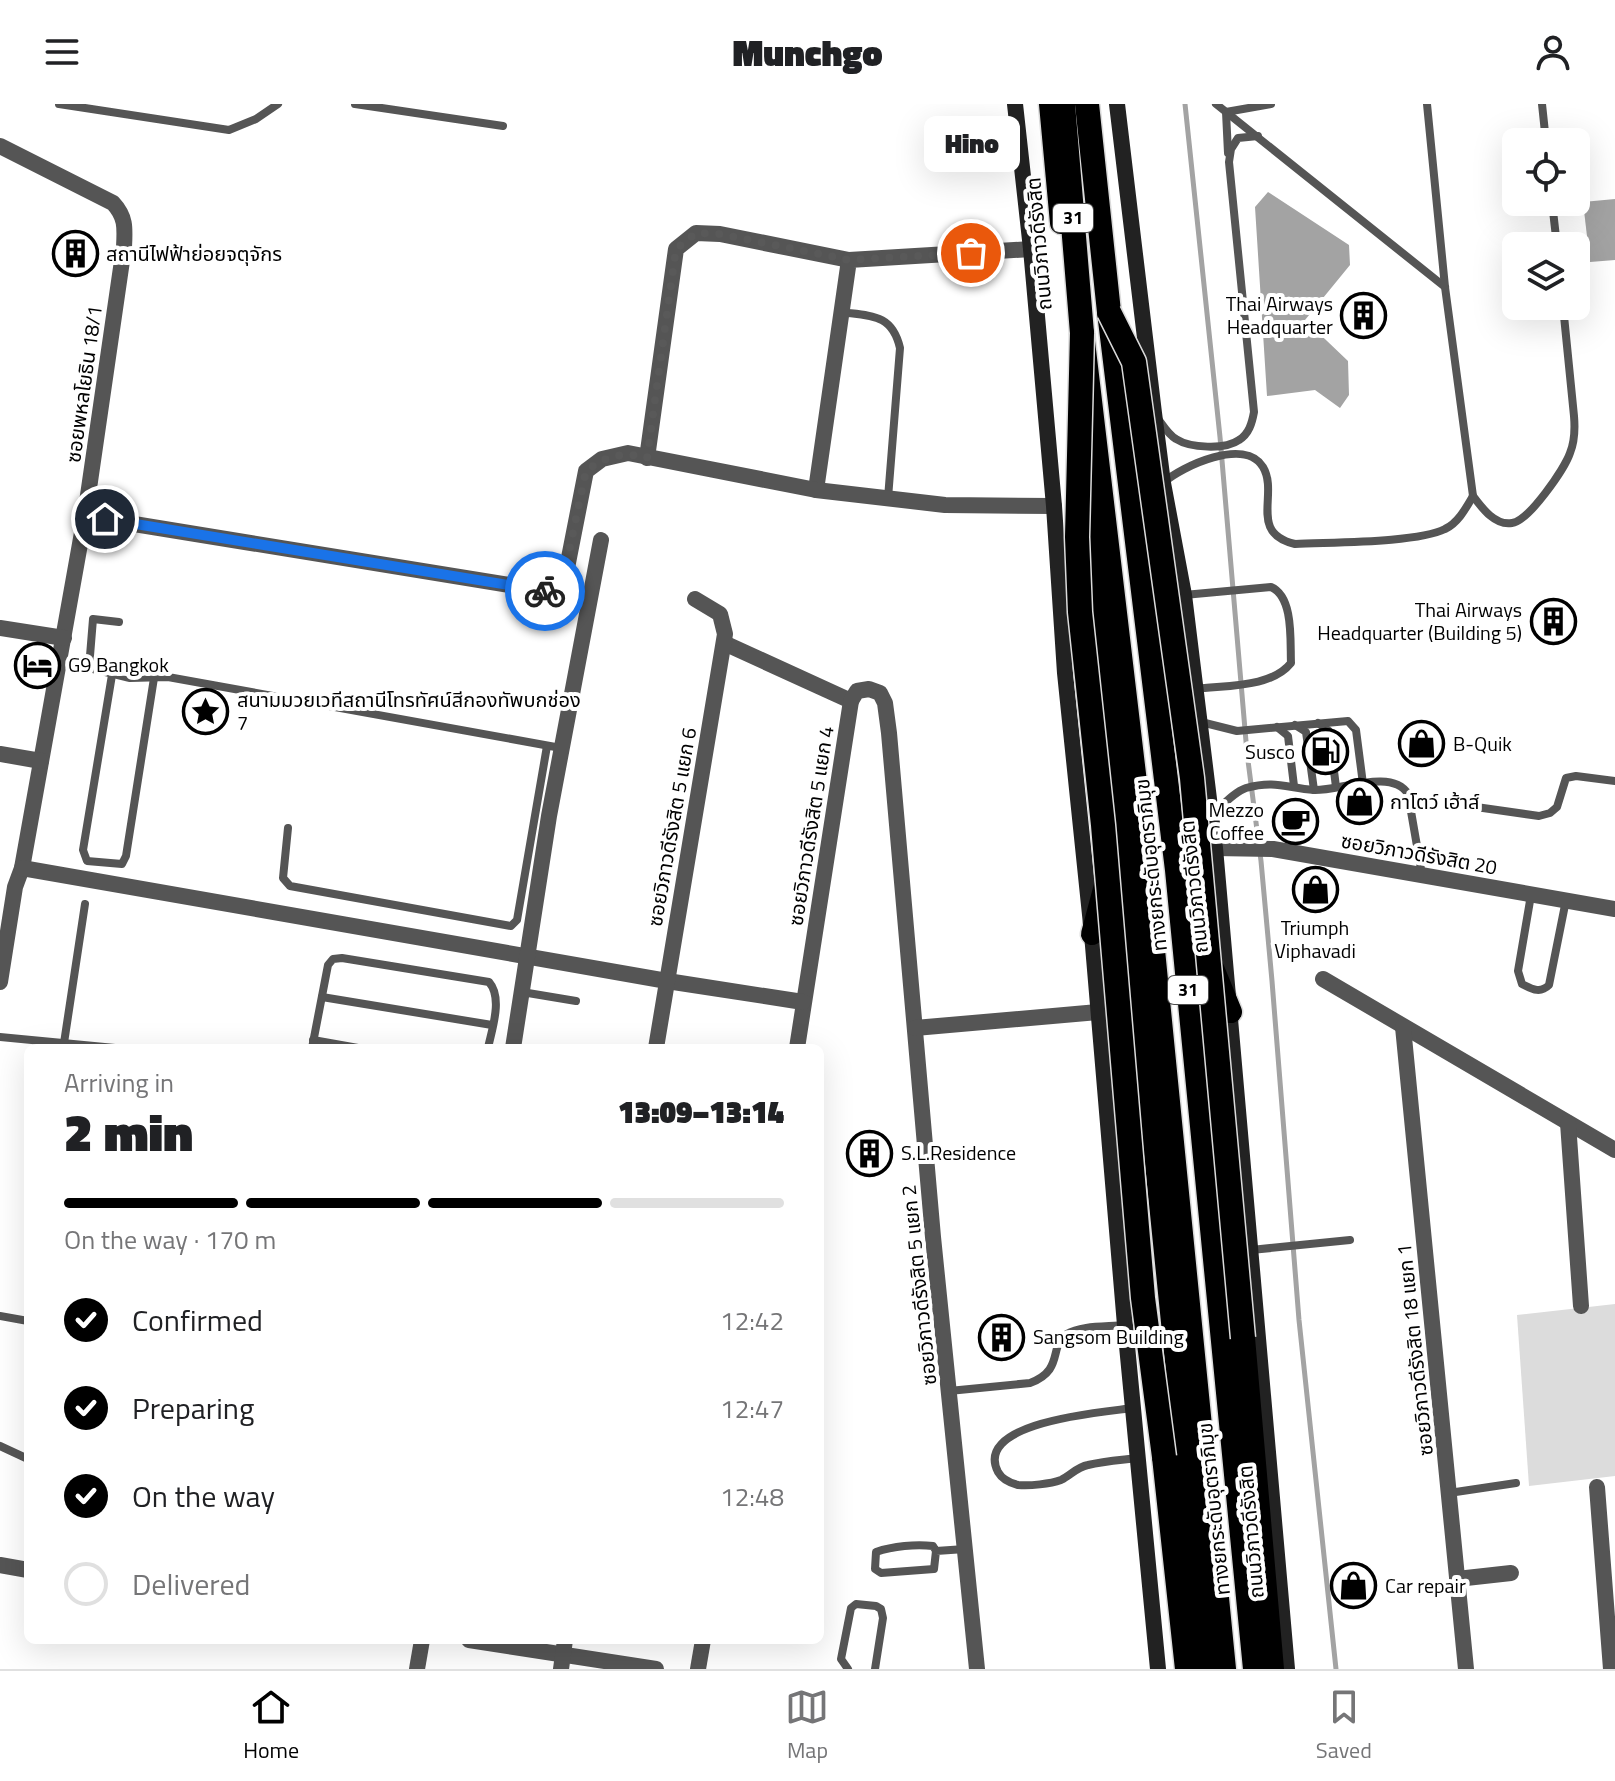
<!DOCTYPE html>
<html lang="en">
<head>
<meta charset="utf-8">
<style>
  body { margin:0; font-family:"Titillium Web","Noto Sans Thai",sans-serif; background:#f6f6f6; color:#202124; height:100vh; display:flex; flex-direction:column; font-size:30px; white-space:nowrap }
  * { box-sizing:border-box; margin:0 }
  p { font-size:26px; color:#757577 }
  .icon { flex:none; width:44px; height:44px; fill:none; stroke:currentColor; stroke-width:2; stroke-linecap:round; stroke-linejoin:round }
  .map { position:relative; flex:1; overflow:hidden }
  .sheet { position:absolute; left:24px; top:940px; width:800px; height:600px; display:flex; flex-direction:column; background:#fff; border-radius:12px; box-shadow:0 8px 32px #0002 }
  .sheet>* { flex:none }
  .controls { position:absolute; left:1502px; top:24px; display:grid; gap:16px }
  .controls a { display:grid; place-items:center; width:88px; height:88px; border-radius:12px; background:#fff; box-shadow:0 8px 32px #0002; font-size:40px }
  .pin { position:absolute; display:grid; place-items:center; width:68px; height:68px; color:#fff; margin:-34px; border:4px solid #fff; border-radius:50%; box-shadow:0 2px 8px #0007 }
  .courier { position:absolute; display:grid; place-items:center; width:80px; height:80px; margin:-40px; border:6px solid #1a73e8; border-radius:50%; background:#fff; color:#222; box-shadow:0 2px 10px #0007 }
  .bubble { position:absolute; height:56px; border-radius:12px; background:#fff; box-shadow:0 8px 32px #0002; font-size:26px; font-weight:800; line-height:56px; text-align:center }
  .summary em { font-style:normal; font-weight:800 }
  .summary div { display:flex; flex-direction:column-reverse }
  .summary { display:flex; align-items:center; justify-content:space-between; height:136px; padding:0 40px }
  h1 { font-size:52px; font-weight:800; line-height:60px }
  .bar { display:grid; grid-template-columns:repeat(4,1fr); gap:12px 8px; align-content:center; height:96px; padding:0 40px }
  .bar i { height:10px; border-radius:6px; background:#e0e0e0 }
  .bar .current { background:#000 }
  .bar p { grid-column:span 4 }
  ol { padding:0 40px; list-style:none }
  li { display:flex; align-items:center; gap:24px; height:88px }
  li p { margin-inline-start:auto }
  li .icon { padding:8px; border-radius:50%; background:#000; color:#fff; stroke-width:4 }
  li:last-child { color:#757577 }
  li i { width:44px; height:44px; border:4px solid #e0e0e0; border-radius:50% }
  header { display:flex; justify-content:space-between; align-items:center; height:104px; padding:0 40px; background:#fff; font-size:36px; font-weight:800 }
  .dock { display:flex; justify-content:space-around; align-items:center; height:112px; border-top:2px solid #e0e0e0; background:#fff; font-size:22px; color:#757577 }
  .dock a { display:grid; justify-items:center; gap:4px }
  .dock .current { color:#000 }
  .map>svg:first-child { display:block }
</style>
</head>
<body>
<header><svg class="icon" aria-label="menu" viewBox="0 0 24 24"><path d="M4 6h16M4 12h16M4 18h16"/></svg>Munchgo<svg class="icon" aria-label="person" viewBox="0 0 24 24"><circle cx="12" cy="8" r="4"/><path d="M4 21q1-7 8-7t8 7"/></svg></header>
<div class="map">
<svg width="1615" height="1565" viewBox="0 0 1615 1565">
  <rect width="100%" height="100%" fill="#fff"/>
  <polygon fill="#dcdcdc" points="1615,1200 1615,1372 1529,1382 1517,1211"/>
  <g fill="#a3a3a3">
    <polygon points="1268,88 1349,141 1350,161 1305,216 1348,257 1349,291 1340,304 1315,286 1267,292 1255,103"/>
    <polygon points="1615,95 1615,156 1590,158 1583,98"/>
  </g>
  <g fill="none" stroke-linecap="round" stroke-linejoin="round">
    <polyline stroke="#a3a3a3" stroke-width="5" points="1185,0 1220,333 1247,649 1261,757 1272,877 1299,1216 1336,1565"/>
    <defs>
      <g id="trunk">
        <polyline points="1050,0 1061,119"/>
        <polyline points="1087,376 1207,1565"/>
        <polyline points="1092,830 1105,781"/>
        <polyline points="1213,864 1231,908"/>
      </g>
      <g id="motorway">
        <polyline points="1063,0 1082,229 1144,755 1224,1565"/>
        <polyline points="1087,0 1109,208 1177,766 1255,1565"/>
        <polyline points="1243,1234 1272,1565"/>
        <polyline points="1164,1353 1187,1565"/>
      </g>
    </defs>
    <use href="#trunk" stroke="#dbdbdb" stroke-width="25"/>
    <use href="#motorway" stroke="#dbdbdb" stroke-width="27"/>
    <g stroke="#555" stroke-width="8">
      <polyline points="59,0 229,26 256,15 278,0"/>
      <polyline points="355,0 503,22"/>
      <polyline points="1216,0 1445,183"/>
      <polyline points="1542,0 1546,38"/>
      <polyline points="1228,49 1226,8 1271,0"/>
      <polyline points="1552,98 1557,142"/>
      <path d="M839 208C870 212 892 209 900 244L888 394"/>
      <path d="M1159 316C1164 323 1169 331 1176 335 1190 344 1225 346 1239 336 1249 330 1252 319 1254 308L1229 58 1231 45 1238 34 1258 32"/>
      <path d="M1163 379C1182 362 1245 333 1263 363 1279 390 1248 429 1295 440 1330 438 1417 439 1445 425 1458 419 1466 404 1473 392L1445 183 1427 0"/>
      <path d="M1473 392C1482 404 1495 422 1512 419 1529 417 1565 364 1570 349 1575 337 1575 324 1574 312L1563 202"/>
      <path d="M1184 491 1271 483C1294 493 1290 537 1291 559 1271 584 1226 581 1196 585"/>
      <polyline points="119,518 93,515 89,564 130,574 168,573 561,644"/>
      <polyline points="112,571 83,746 87,757 122,760 126,752 154,574"/>
      <polyline points="1201,618 1237,627 1348,617 1356,626 1363,680"/>
      <polyline points="1318,619 1329,627 1336,683"/>
      <polyline points="1295,621 1306,628 1314,686"/>
      <polyline points="1277,623 1288,632 1294,682"/>
      <polyline points="1455,700 1539,712 1550,709 1557,703 1566,674 1576,672 1615,677"/>
      <path d="M1212 711C1222 702 1234 688 1246 684 1275 676 1287 684 1314 686 1339 687 1392 664 1408 690L1422 771"/>
      <polyline points="288,724 283,774 290,782 511,822 517,816 547,642"/>
      <path d="M1531 791 1518 867 1522 880C1532 885 1540 890 1549 881L1566 796"/>
      <polyline points="522,888 576,897"/>
      <polyline points="322,893 492,921"/>
      <polyline points="0,933 115,944"/>
      <polyline points="313,936 358,944"/>
      <polyline points="64,939 85,800"/>
      <path d="M312 944 328 861 333 855 342 854 489 878C503 894 492 925 488 944"/>
      <polyline points="1251,1146 1350,1136"/>
      <polyline points="0,1212 28,1217"/>
      <path d="M949 1287 1030 1279C1065 1266 1048 1242 1067 1230 1081 1221 1108 1223 1125 1221"/>
      <path d="M1133 1304C1107 1308 972 1317 998 1368 1002 1375 1010 1379 1018 1381 1030 1382 1050 1380 1061 1376 1071 1371 1077 1363 1088 1361 1104 1357 1122 1356 1138 1354"/>
      <polyline points="0,1342 28,1355"/>
      <polyline points="1449,1389 1516,1379"/>
      <path d="M936 1447 934 1465 881 1469 875 1465 876 1448C893 1442 916 1440 933 1442L936 1447 965 1445"/>
      <polyline points="848,1565 841,1555 851,1504 856,1500 876,1502 881,1505 883,1514 875,1565"/>
    </g>
    <g stroke="#555" stroke-width="16">
      <path d="M0 42 113 99C126 113 125 124 124 143L85 412 22 764 15 783 0 878"/>
      <polyline points="647,354 676,145 696,129 720,130 849,156"/>
      <polyline points="816,386 849,156 1031,145"/>
      <polyline points="85,412 552,488 562,481 566,469 586,367 602,355 628,349 816,386 945,401 1054,402"/>
      <polyline points="0,524 64,534"/>
      <polyline points="724,539 851,597 797,944"/>
      <polyline points="851,597 857,587 869,585 880,589 885,599 889,629 933,1133 977,1565"/>
      <polyline points="0,650 41,657"/>
      <polyline points="1215,744 1273,745 1615,805"/>
      <polyline points="22,764 667,877 803,898"/>
      <polyline points="1323,875 1615,1046"/>
      <polyline points="1403,923 1466,1565"/>
      <polyline points="915,924 1098,908"/>
      <polyline points="513,944 549,712 601,436"/>
      <polyline points="656,944 725,530 720,510 695,495"/>
      <polyline points="1568,1019 1581,1202"/>
      <polyline points="1597,1383 1611,1565"/>
      <polyline points="0,1461 28,1466"/>
      <polyline points="1457,1475 1511,1469"/>
      <polyline points="469,1536 656,1565"/>
      <polyline points="417,1565 422,1536"/>
      <polyline points="561,1565 565,1536"/>
      <polyline points="698,1565 703,1536"/>
    </g>
    <g stroke="#222" stroke-width="16">
      <polyline points="1015,0 1031,145 1054,402 1065,569 1092,830 1125,1221 1158,1565"/>
      <polyline points="1117,0 1154,309 1163,379 1184,491 1215,744 1287,1565"/>
    </g>
    <use href="#trunk" stroke="#000" stroke-width="22"/>
    <use href="#motorway" stroke="#000" stroke-width="24"/>
    <defs>
      <g id="motorway-bridge">
        <polyline points="1109,208 1134,258 1192,674 1243,1234"/>
        <polyline points="1082,229 1077,433 1080,508 1103,721 1143,1194 1164,1353"/>
      </g>
    </defs>
    <use href="#motorway-bridge" stroke="#dbdbdb" stroke-width="27" stroke-linecap="butt"/>
    <use href="#motorway-bridge" stroke="#000" stroke-width="24"/>
  </g>
  <g fill="none" stroke-linecap="round" stroke-linejoin="round">
    <path stroke="#595959" stroke-width="8" stroke-dasharray="0 14.4" d="M545 487 552 488 562 481 586 367C606 352 622 347 647 354L676 145 696 129 720 130 849 156 971 149"/>
    <polyline stroke="#1a73e8" stroke-width="10" points="105,415 545,487"/>
  </g>
  <defs>
    <symbol id="building-ring" viewBox="-11 -11 22 22"><circle r="9.5" fill="#fff" stroke="#000" stroke-width="1.5"/><path d="M-4-6H4V6H1V3H-1V6H-4ZM-2.5-4.3h1.7v1.8h-1.7ZM.8-4.3h1.7v1.8H.8ZM-2.5-1h1.7V.8h-1.7ZM.8-1h1.7V.8H.8Z" fill="#000"/></symbol>
    <symbol id="hotel-ring" viewBox="-11 -11 22 22"><circle r="9.5" fill="#fff" stroke="#000" stroke-width="1.5"/><path d="M-6-4.5h1.5V1H6V5H4.5V3h-9V5H-6ZM-4 0a1.8 1.8 0 1 1 3.6 0ZM.5 0V-2.5h3Q6-2.5 6 0Z" fill="#000"/></symbol>
    <symbol id="sight-ring" viewBox="-11 -11 22 22"><circle r="9.5" fill="#fff" stroke="#000" stroke-width="1.5"/><path d="M0-6L1.8-2.2L6-1.7L2.9 1.2L3.7 5.4L0 3.3L-3.7 5.4L-2.9 1.2L-6-1.7L-1.8-2.2Z" fill="#000"/></symbol>
    <symbol id="shop-ring" viewBox="-11 -11 22 22"><circle r="9.5" fill="#fff" stroke="#000" stroke-width="1.5"/><path d="M-5-2.5h2.3a2.7 3.5 0 0 1 5.4 0H5L5.5 6h-11ZM-1.5-2.5h3a1.5 2.3 0 0 0-3 0Z" fill="#000"/></symbol>
    <symbol id="fuel-ring" viewBox="-11 -11 22 22"><circle r="9.5" fill="#fff" stroke="#000" stroke-width="1.5"/><path d="M-5.5-6h7V0h2V4h1.3V-2.5L3-4.5l.8-.8L6-3V5H2.5V1h-1V6h-7ZM-4.2-4.7v3.2H.2V-4.7Z" fill="#000"/></symbol>
    <symbol id="cafe-ring" viewBox="-11 -11 22 22"><circle r="9.5" fill="#fff" stroke="#000" stroke-width="1.5"/><path d="M-5.5-4.5H6V0H3Q3 3.5 0 3.5H-2.5Q-5.5 3.5-5.5 0ZM3-3.2v2h1.7v-2ZM-6 4.5H4V6H-6Z" fill="#000"/></symbol>
  </defs>
  <g fill-rule="evenodd">
    <use href="#building-ring" x="50" y="124" width="51" height="51"/>
    <use href="#building-ring" x="1338" y="186" width="51" height="51"/>
    <use href="#building-ring" x="1528" y="492" width="51" height="51"/>
    <use href="#hotel-ring" x="12" y="536" width="51" height="51"/>
    <use href="#sight-ring" x="180" y="582" width="51" height="51"/>
    <use href="#shop-ring" x="1396" y="614" width="51" height="51"/>
    <use href="#fuel-ring" x="1300" y="622" width="51" height="51"/>
    <use href="#shop-ring" x="1334" y="672" width="51" height="51"/>
    <use href="#cafe-ring" x="1270" y="692" width="51" height="51"/>
    <use href="#shop-ring" x="1290" y="760" width="51" height="51"/>
    <use href="#building-ring" x="844" y="1024" width="51" height="51"/>
    <use href="#building-ring" x="976" y="1208" width="51" height="51"/>
    <use href="#shop-ring" x="1328" y="1456" width="51" height="51"/>
  </g>
  <g text-anchor="middle" stroke-width="8" stroke-linejoin="round" paint-order="stroke">
    <g fill="#fff" stroke="#4c4c4c" stroke-width="2">
      <rect x="1053" y="100" width="40" height="28" rx="6"/>
      <rect x="1168" y="872" width="40" height="28" rx="6"/>
    </g>
    <g font-size="18" font-weight="bold" fill="#000">
      <text x="1073" y="120">31</text>
      <text x="1188" y="892">31</text>
    </g>
    <g font-size="20" fill="#000" stroke="#fff">
      <text transform="translate(1039 140) rotate(-95)" y="7">ถนนวิภาวดีรังสิต</text>
      <text transform="translate(84 280) rotate(-82)" y="7">ซอยพหลโยธิน 18/1</text>
      <text transform="translate(811 722) rotate(-81)" y="7">ซอยวิภาวดีรังสิต 5 แยก 4</text>
      <text transform="translate(672 723) rotate(-80)" y="7">ซอยวิภาวดีรังสิต 5 แยก 6</text>
      <text transform="translate(1419 750) rotate(10)" y="7">ซอยวิภาวดีรังสิต 20</text>
      <text transform="translate(1151 761) rotate(-96)" y="7">ทางยกระดับอุตราภิมุข</text>
      <text transform="translate(1194 783) rotate(-96)" y="7">ถนนวิภาวดีรังสิต</text>
      <text transform="translate(919 1181) rotate(-96)" y="7">ซอยวิภาวดีรังสิต 5 แยก 2</text>
      <text transform="translate(1415 1246) rotate(-96)" y="7">ซอยวิภาวดีรังสิต 18 แยก 1</text>
      <text transform="translate(1214 1405) rotate(-96)" y="7">ทางยกระดับอุตราภิมุข</text>
      <text transform="translate(1251 1428) rotate(-95)" y="7">ถนนวิภาวดีรังสิต</text>
    </g>
    <g font-size="20" fill="#000" stroke="#fff" text-anchor="start">
      <text x="106" y="157">สถานีไฟฟ้าย่อยจตุจักร</text>
      <text x="1333" y="207" text-anchor="end">Thai Airways<tspan x="1333" dy="23">Headquarter</tspan></text>
      <text x="1522" y="513" text-anchor="end">Thai Airways<tspan x="1522" dy="23">Headquarter (Building 5)</tspan></text>
      <text x="68" y="568">G9 Bangkok</text>
      <text x="237" y="603">สนามมวยเวทีสถานีโทรทัศน์สีกองทัพบกช่อง<tspan x="237" dy="23">7</tspan></text>
      <text x="1453" y="647">B-Quik</text>
      <text x="1295" y="655" text-anchor="end">Susco</text>
      <text x="1390" y="705">กาโตว์ เฮ้าส์</text>
      <text x="1264" y="713" text-anchor="end">Mezzo<tspan x="1264" dy="23">Coffee</tspan></text>
      <text x="1315" y="831" text-anchor="middle">Triumph<tspan x="1315" dy="23">Viphavadi</tspan></text>
      <text x="901" y="1056">S.L.Residence</text>
      <text x="1033" y="1240">Sangsom Building</text>
      <text x="1385" y="1489">Car repair</text>
    </g>
  </g>
</svg>
<div class="controls">
<a><svg class="icon" aria-label="locate" viewBox="0 0 24 24"><circle cx="12" cy="12" r="6"/><path d="M12 2v4M12 18v4M2 12h4M18 12h4"/></svg></a>
<a><svg class="icon" aria-label="layers" viewBox="0 0 24 24"><path d="M12 4l9 5-9 5-9-5zM3 14l9 5 9-5"/></svg></a>
</div>
<div class="pin" style="left:971px;top:149px;background:#ea580c"><svg class="icon" aria-label="bag" viewBox="0 0 24 24"><path d="M5 8h14l-1 12H6zM9 8a3 3 0 0 1 6 0"/></svg></div>
<div class="pin" style="left:105px;top:415px;background:#1f2937"><svg class="icon" aria-label="home" viewBox="0 0 24 24"><path d="M3 11l9-7 9 7M6 9v11h12V9"/></svg></div>
<div class="courier" style="left:545px;top:487px"><svg class="icon" aria-label="bike" viewBox="0 0 24 24"><circle cx="6" cy="16" r="4"/><circle cx="18" cy="16" r="4"/><path d="M6 16l4-8h5l3 8M10 8l3 8H6M13 5h3"/></svg></div>
<div class="bubble" style="left:924px;top:12px;width:96px">Hino</div>
<section class="sheet">
<div class="summary"><div><h1>2 min</h1><p>Arriving in</p></div><em>13:09–13:14</em></div>
<div class="bar"><i class="current"></i><i class="current"></i><i class="current"></i><i></i><p>On the way · 170 m</p></div>
<ol>
<li><svg class="icon" aria-label="check" viewBox="0 0 24 24"><path d="M5 12l5 5 9-10"/></svg>Confirmed<p>12:42</p></li>
<li><svg class="icon" aria-label="check" viewBox="0 0 24 24"><path d="M5 12l5 5 9-10"/></svg>Preparing<p>12:47</p></li>
<li><svg class="icon" aria-label="check" viewBox="0 0 24 24"><path d="M5 12l5 5 9-10"/></svg>On the way<p>12:48</p></li>
<li><i></i>Delivered</li>
</ol>
</section>
</div>
<nav class="dock">
<a class="current"><svg class="icon" aria-label="home" viewBox="0 0 24 24"><path d="M3 11l9-7 9 7M6 9v11h12V9"/></svg>Home</a>
<a><svg class="icon" aria-label="map" viewBox="0 0 24 24"><path d="M3 6l6-2 6 2 6-2v14l-6 2-6-2-6 2zM9 4v14M15 6v14"/></svg>Map</a>
<a><svg class="icon" aria-label="saved" viewBox="0 0 24 24"><path d="M7 4h10v16l-5-4-5 4z"/></svg>Saved</a>
</nav>
</body>
</html>
